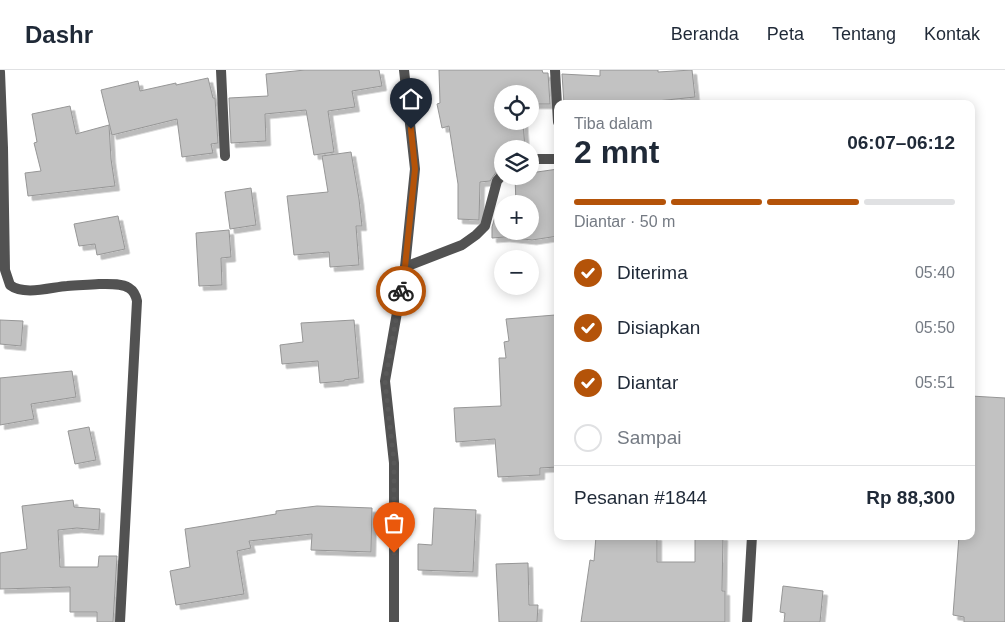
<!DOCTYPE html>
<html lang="id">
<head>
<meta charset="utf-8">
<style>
  body { margin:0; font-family:Helvetica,sans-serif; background:#f6f6f7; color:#1f2937; height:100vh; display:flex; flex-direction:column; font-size:19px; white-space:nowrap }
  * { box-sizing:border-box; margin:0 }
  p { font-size:16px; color:#747a83 }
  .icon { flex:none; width:28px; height:28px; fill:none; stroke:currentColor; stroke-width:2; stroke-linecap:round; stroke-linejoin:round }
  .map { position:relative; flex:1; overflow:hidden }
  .side { position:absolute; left:554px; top:30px; width:421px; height:440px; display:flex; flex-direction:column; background:#fff; border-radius:10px; box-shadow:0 2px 12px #0003 }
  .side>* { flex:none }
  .buttons { position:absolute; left:494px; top:15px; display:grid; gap:10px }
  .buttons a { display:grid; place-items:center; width:45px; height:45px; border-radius:50%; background:#fff; box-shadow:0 2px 12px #0003; font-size:25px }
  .pin { position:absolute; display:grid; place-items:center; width:42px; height:42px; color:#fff; margin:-51px -21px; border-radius:50% 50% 50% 0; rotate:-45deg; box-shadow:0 0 5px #0007 }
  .pin .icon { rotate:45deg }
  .courier { position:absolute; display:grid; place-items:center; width:50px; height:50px; margin:-25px; border:4px solid #b45309; border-radius:50%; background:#fff; color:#222; box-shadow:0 1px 6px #0007 }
  .head em { font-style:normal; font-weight:700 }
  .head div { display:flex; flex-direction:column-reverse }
  .head { display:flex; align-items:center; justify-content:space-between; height:85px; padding:0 20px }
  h1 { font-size:32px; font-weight:700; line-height:38px }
  .bar { display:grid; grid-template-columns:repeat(4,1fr); gap:8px 5px; align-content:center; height:60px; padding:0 20px }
  .bar i { height:6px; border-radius:4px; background:#e0e1e3 }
  .bar .selected { background:#b45309 }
  .bar p { grid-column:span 4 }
  .line { display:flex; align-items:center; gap:12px; padding:0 20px; border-top:1px solid #e0e1e3 }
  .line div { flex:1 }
  ol { padding:0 20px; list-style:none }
  li { display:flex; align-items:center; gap:15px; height:55px }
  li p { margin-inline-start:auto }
  li .icon { padding:5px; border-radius:50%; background:#b45309; color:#fff; stroke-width:4 }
  li:last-child { color:#747a83 }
  li i { width:28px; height:28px; border:2px solid #e0e1e3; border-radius:50% }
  header { display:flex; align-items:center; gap:30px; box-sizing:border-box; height:70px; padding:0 25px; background:#fff; border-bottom:1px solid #e0e1e3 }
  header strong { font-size:24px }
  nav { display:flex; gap:28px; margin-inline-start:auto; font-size:18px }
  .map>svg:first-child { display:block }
</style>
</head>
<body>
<header>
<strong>Dashr</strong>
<nav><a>Beranda</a><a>Peta</a><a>Tentang</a><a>Kontak</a></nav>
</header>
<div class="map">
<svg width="1005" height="552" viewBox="0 0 1005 552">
  <defs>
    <filter id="shadow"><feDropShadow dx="4.5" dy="4.5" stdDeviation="0" flood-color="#0004"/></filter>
  </defs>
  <rect width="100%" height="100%" fill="#fff"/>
  <g fill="#c2c2c2" stroke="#969696" filter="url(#shadow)">
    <polygon points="305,0 379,0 382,16 352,21 355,37 328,41 334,82 314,85 306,40 265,44 266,71 231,73 229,28 268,26 266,4"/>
    <polygon points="439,0 542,0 543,3 548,3 550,34 530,34 530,24 502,24 502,51 523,51 525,79 502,79 502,98 497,101 490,111 480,112 479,150 458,149 458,114 449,56 442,58 437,34 440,33"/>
    <polygon points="600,0 658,0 658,2 692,0 695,27 657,31 657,34 564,34 562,4 600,6"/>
    <polygon points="208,8 213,28 215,28 218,73 211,74 213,83 182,87 177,49 112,65 101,20 138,11 140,21 176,13 176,15"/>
    <polygon points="70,36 76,64 109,55 111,89 115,116 28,126 25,103 41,101 34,73 37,72 32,44"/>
    <polygon points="351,82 359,129 362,156 356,156 359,195 330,197 329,182 294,185 287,126 328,122 322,86"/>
    <polygon points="558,99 558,166 532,170 505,167 492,168 492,157 495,147 502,146 502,161 530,161 530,134 516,134 515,107 508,108 509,106 530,106 530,103"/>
    <polygon points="251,118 256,155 230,159 225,122"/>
    <polygon points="118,146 125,179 97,185 95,174 79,176 74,154"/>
    <polygon points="229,160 231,187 221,188 222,215 199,216 196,163"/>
    <polygon points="555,245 558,274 558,397 540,398 540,405 498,407 495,369 456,372 454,338 501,336 499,288 506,288 504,272 509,271 506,249"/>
    <polygon points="0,250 23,251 21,276 0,274"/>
    <polygon points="354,250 359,308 344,310 344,311 320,313 318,291 282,294 280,275 303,272 301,253"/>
    <polygon points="72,301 76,327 31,334 34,349 0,355 0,308"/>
    <polygon points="971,326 1005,328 1005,552 964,552 964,547 953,545 959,466 971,466"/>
    <polygon points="89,357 96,390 75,394 68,361"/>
    <polygon points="73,430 74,437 100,439 99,460 77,458 58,460 60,497 98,497 99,486 117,486 113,552 97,552 97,542 70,542 70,517 0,519 0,483 27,479 22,436"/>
    <polygon points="317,436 372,438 371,482 311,480 312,464 249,471 251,478 237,481 244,524 176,535 170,501 190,497 185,459 276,444 276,441"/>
    <polygon points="434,438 476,440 473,502 418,500 418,474 432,475"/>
    <polygon points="596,466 657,466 657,492 695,492 695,466 723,466 722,521 725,521 725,552 581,552 590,490 594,491"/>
    <polygon points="528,493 529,535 538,535 537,552 499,552 496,494"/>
    <polygon points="783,516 823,521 820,552 784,552 785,543 780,542"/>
  </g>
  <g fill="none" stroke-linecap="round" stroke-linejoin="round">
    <g stroke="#525252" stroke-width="10">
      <polyline points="221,0 225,86"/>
      <polyline points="555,0 558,52"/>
      <path d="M0 2 3 78 5 200 10 215C24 226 52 217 67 216 78 215 88 215 99 214 108 214 121 213 129 218 134 221 136 226 137 231L120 552"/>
      <polyline points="530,90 533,89 558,89"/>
      <polyline points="405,197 462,175 476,165 485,156 497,111 502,105"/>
      <polyline points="394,552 394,393 385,311 405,197 415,99 404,0"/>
      <polyline points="747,552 752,466"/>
    </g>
  </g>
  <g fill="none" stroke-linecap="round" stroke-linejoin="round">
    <polyline stroke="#595959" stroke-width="5" stroke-dasharray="0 9" points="394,483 394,392 385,311 401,221"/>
    <polyline stroke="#b45309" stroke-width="6" points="401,221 405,197 415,99 411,59"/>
  </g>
</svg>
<div class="buttons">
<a><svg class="icon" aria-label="locate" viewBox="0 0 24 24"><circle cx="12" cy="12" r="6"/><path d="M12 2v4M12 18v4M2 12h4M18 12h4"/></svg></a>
<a><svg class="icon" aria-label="layers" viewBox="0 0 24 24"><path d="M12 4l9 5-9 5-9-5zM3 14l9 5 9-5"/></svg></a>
<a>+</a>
<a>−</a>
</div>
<div class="pin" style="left:394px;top:483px;background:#ea580c"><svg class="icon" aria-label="bag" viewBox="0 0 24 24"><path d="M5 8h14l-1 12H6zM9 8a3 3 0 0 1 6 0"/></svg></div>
<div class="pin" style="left:411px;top:59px;background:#1f2937"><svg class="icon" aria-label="home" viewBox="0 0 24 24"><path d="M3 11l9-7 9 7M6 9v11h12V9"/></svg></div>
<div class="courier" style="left:401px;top:221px"><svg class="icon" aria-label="bike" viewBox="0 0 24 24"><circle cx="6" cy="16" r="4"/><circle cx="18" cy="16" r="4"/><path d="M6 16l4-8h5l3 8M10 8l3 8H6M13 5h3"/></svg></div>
<section class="side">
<div class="head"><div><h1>2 mnt</h1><p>Tiba dalam</p></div><em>06:07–06:12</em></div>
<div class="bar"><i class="selected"></i><i class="selected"></i><i class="selected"></i><i></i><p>Diantar · 50 m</p></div>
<ol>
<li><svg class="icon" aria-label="check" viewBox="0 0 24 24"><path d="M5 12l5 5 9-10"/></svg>Diterima<p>05:40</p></li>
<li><svg class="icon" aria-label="check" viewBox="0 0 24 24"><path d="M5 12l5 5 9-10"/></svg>Disiapkan<p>05:50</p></li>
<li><svg class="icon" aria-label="check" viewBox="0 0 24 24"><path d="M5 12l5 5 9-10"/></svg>Diantar<p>05:51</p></li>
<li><i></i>Sampai</li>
</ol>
<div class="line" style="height:65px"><div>Pesanan #1844</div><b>Rp 88,300</b></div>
</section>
</div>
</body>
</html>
